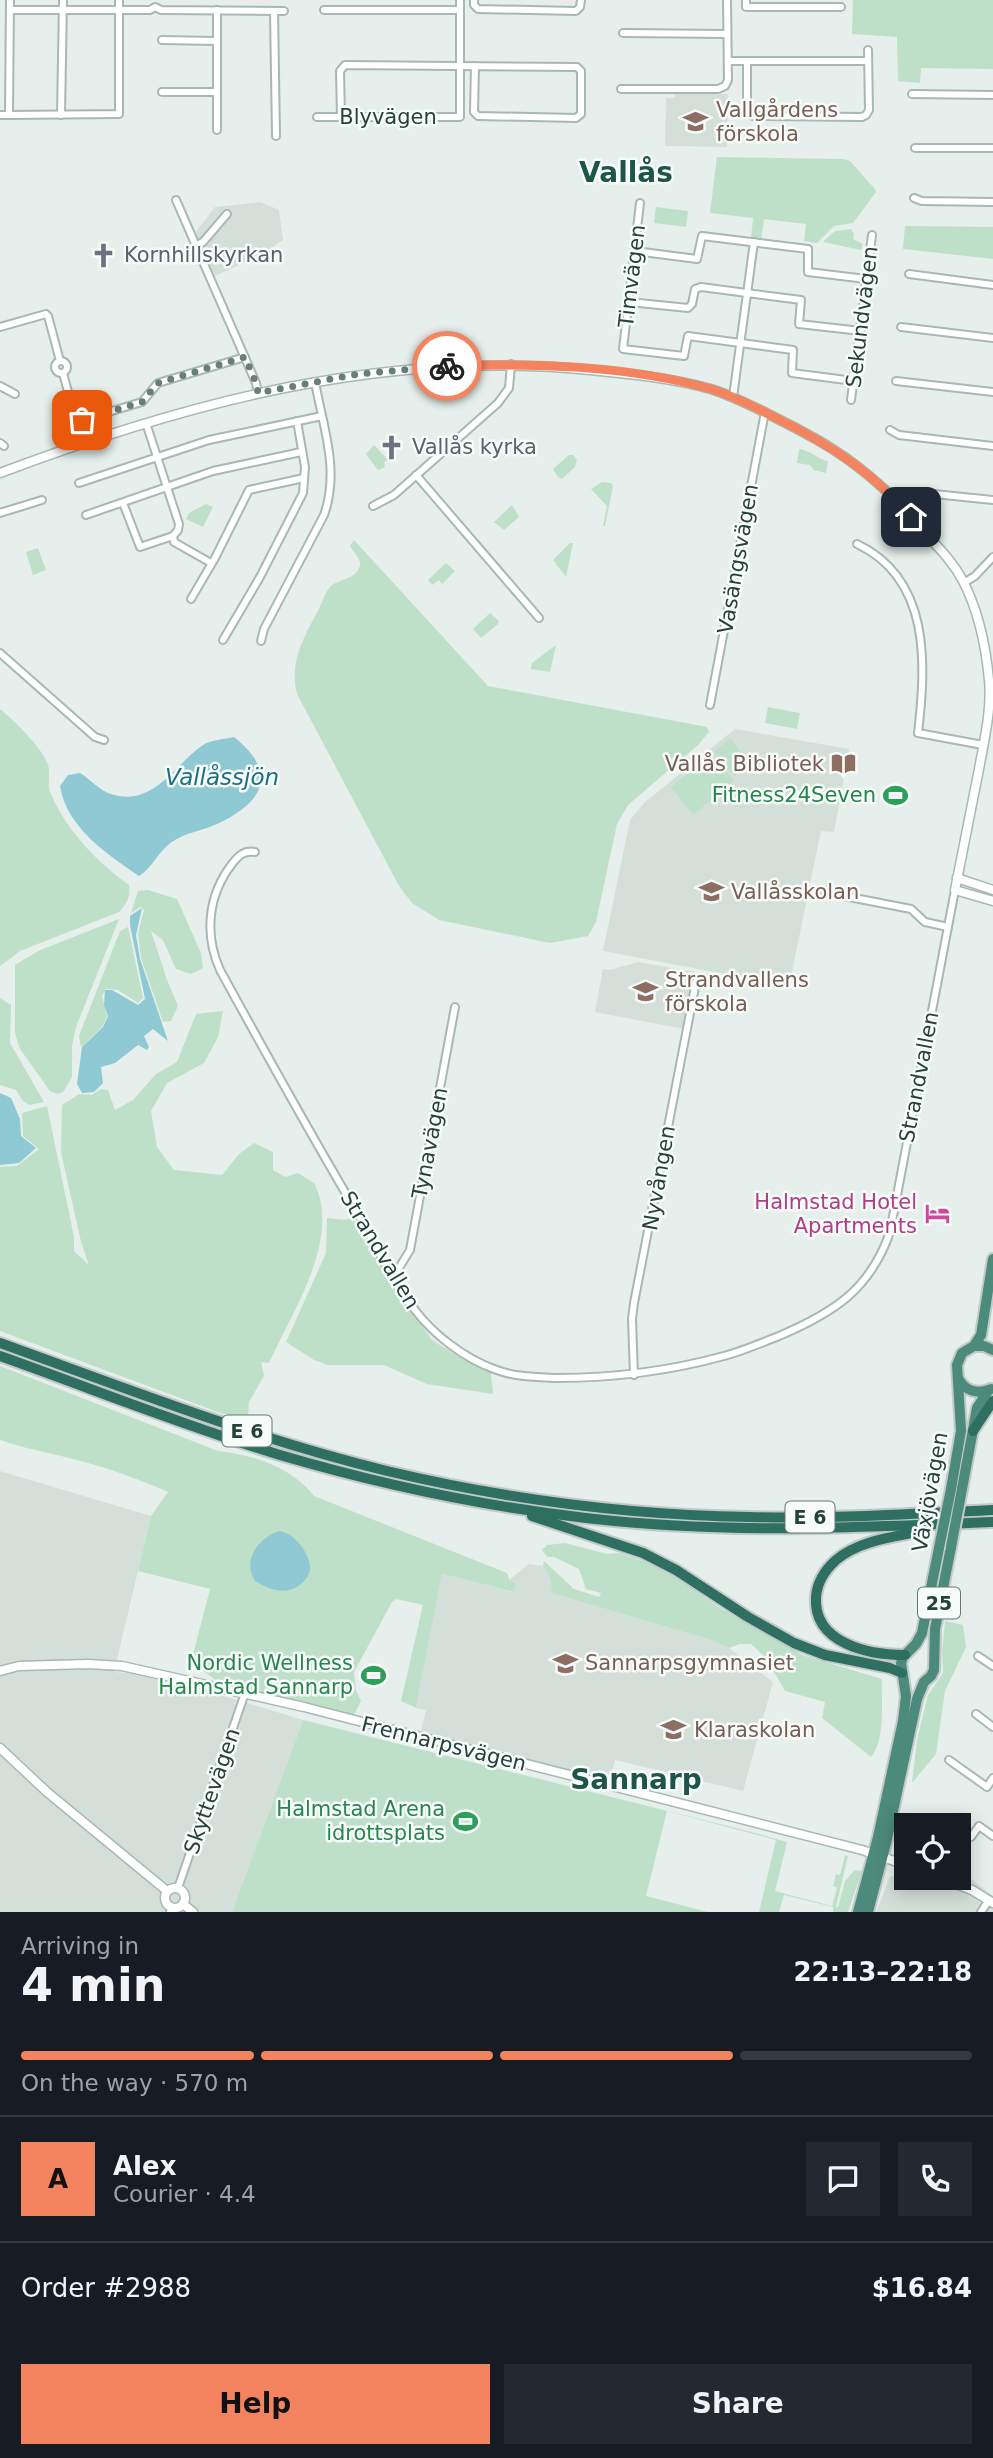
<!DOCTYPE html>
<html lang="en">
<head>
<meta charset="utf-8">
<style>
  body { margin:0; font-family:"DejaVu Sans",sans-serif; background:#242831; color:#f1f3f6; height:100vh; display:flex; flex-direction:column; font-size:26px; white-space:nowrap }
  * { box-sizing:border-box; margin:0 }
  p { font-size:23px; color:#9ea1a6 }
  .icon { flex:none; width:38px; height:38px; fill:none; stroke:currentColor; stroke-width:2; stroke-linecap:round; stroke-linejoin:round }
  .map { position:relative; height:1912px; overflow:hidden }
  .panel { display:flex; flex-direction:column; background:#171b24; flex:1 }
  .panel>* { flex:none }
  .fabs { position:absolute; left:894px; top:1813px; display:grid; gap:14px }
  .fabs a { display:grid; place-items:center; width:77px; height:77px; border-radius:0px; background:#171b24; box-shadow:0 4px 18px #0003; font-size:35px }
  .pin { position:absolute; display:grid; place-items:center; width:60px; height:60px; color:#fff; margin:-30px; border-radius:14px; box-shadow:0 4px 10px #0006 }
  .courier { position:absolute; display:grid; place-items:center; width:70px; height:70px; margin:-35px; border:5px solid #f4845f; border-radius:50%; background:#fff; color:#222; box-shadow:0 2px 9px #0007 }
  .overview em { font-style:normal; font-weight:800 }
  .overview div { display:flex; flex-direction:column-reverse }
  .overview { display:flex; align-items:center; justify-content:space-between; height:119px; padding:0 21px }
  h1 { font-size:46px; font-weight:800; line-height:52px }
  .bar { display:grid; grid-template-columns:repeat(4,1fr); gap:10px 7px; align-content:center; height:84px; padding:0 21px }
  .bar i { height:9px; border-radius:5px; background:#363941 }
  .bar .on { background:#f4845f }
  .bar p { grid-column:span 4 }
  .line { display:flex; align-items:center; gap:18px; padding:0 21px; border-top:2px solid #363941 }
  .line div { flex:1 }
  .round { display:grid; place-items:center; flex:none; width:74px; height:74px; border-radius:0px; background:#242831 }
  .cta { display:flex; gap:14px; margin-top:auto; padding:14px 21px }
  .cta a { flex:1; height:80px; border-radius:0px; background:#f4845f; color:#111; font-size:28px; font-weight:800; line-height:80px; text-align:center }
  .cta a+a { background:#242831; color:#f1f3f6 }
  .map>svg:first-child { display:block }
</style>
</head>
<body>
<div class="map">
<svg width="993" height="1912" viewBox="0 0 993 1912">
  <rect width="100%" height="100%" fill="#e6efeb"/>
  <g fill="#d4dfda">
    <polygon points="675,93 728,94 727,147 665,146 666,98 675,98"/>
    <polygon points="260,202 279,210 283,240 261,255 215,276 195,233 215,207"/>
    <polygon points="735,729 849,749 834,832 821,831 789,986 603,951 630,820 644,803"/>
    <polygon points="638,962 695,972 684,1029 595,1012 603,969 610,970"/>
    <polygon points="0,1471 151,1516 114,1672 136,1674 231,1698 303,1720 232,1912 0,1912"/>
    <polygon points="529,1564 543,1566 550,1575 553,1586 551,1593 711,1640 729,1648 773,1682 743,1791 615,1760 609,1781 421,1731 426,1710 416,1708 442,1574 513,1592 510,1579"/>
    <polygon points="959,1869 993,1896 993,1912 876,1912 890,1877 906,1871 906,1878 959,1878"/>
  </g>
  <g fill="#bfe0c8">
    <polygon points="853,0 993,0 993,69 921,68 920,83 898,81 897,37 852,34"/>
    <polygon points="717,157 843,159 850,161 875,189 876,192 853,223 834,226 817,243 804,241 806,224 764,219 761,240 751,238 753,218 710,213"/>
    <polygon points="656,207 688,211 686,227 654,223"/>
    <polygon points="905,226 993,227 993,259 903,249"/>
    <polygon points="851,229 854,234 853,239 863,244 861,250 823,242 835,231"/>
    <polygon points="374,445 388,460 384,462 385,467 378,470 366,454"/>
    <path d="M799 449C814 452 815 458 828 461L826 473 814 470 810 465 797 463Z"/>
    <polygon points="569,455 573,455 577,460 575,467 562,479 558,477 553,469"/>
    <polygon points="602,482 611,483 613,486 605,526 603,526 607,506 591,489"/>
    <polygon points="206,504 213,507 203,527 186,519 189,513"/>
    <polygon points="512,505 519,517 504,530 494,522"/>
    <path d="M354 540 488 686 707 727 709 732 698 745 628 805 617 824 596 922 588 936 550 943 439 920 412 903 399 886 297 694C289 663 303 638 318 611 321 604 325 593 330 587 339 578 357 580 360 565 361 558 353 552 350 546Z"/>
    <polygon points="570,543 573,543 566,577 553,560"/>
    <polygon points="38,548 46,570 33,575 26,552"/>
    <polygon points="446,563 455,571 442,584 439,580 432,585 428,580"/>
    <polygon points="490,613 499,621 498,624 481,638 473,629"/>
    <polygon points="556,645 550,672 531,669 532,663"/>
    <polygon points="768,707 800,713 797,729 765,723"/>
    <path d="M0 709C15 721 39 745 47 762 52 773 46 785 51 794 66 830 98 863 129 885 131 897 127 903 119 912L20 951 0 966Z"/>
    <polygon points="730,738 750,763 734,776 714,752"/>
    <polygon points="711,754 734,781 693,815 671,787"/>
    <polygon points="148,890 177,899 201,953 203,968 191,974 176,969 163,940 151,931 167,980 178,1006 171,1021 163,1022 141,958 138,934 144,910 141,907 131,913 138,891"/>
    <polygon points="119,919 76,1027 72,1046 72,1077 63,1092 57,1094 50,1091 20,1049 15,1033 15,965 38,951"/>
    <polygon points="128,927 143,998 138,1003 118,990 106,989 102,996 107,1016 102,1027 81,1047 79,1036 120,931"/>
    <polygon points="0,998 11,1005 10,1043 44,1102 29,1105 22,1100 16,1090 0,1085"/>
    <path d="M223 1011 218 1037 204 1063 167 1083 151 1111 157 1147 174 1170 222 1175 239 1154 254 1143 273 1152V1170L285 1177 298 1173 315 1184C318 1193 322 1202 322 1211 326 1262 290 1317 269 1363L261 1362 264 1376 249 1402 248 1417 223 1414 0 1331V1167L17 1166 39 1149 23 1136 22 1113 47 1106 74 1237V1251L89 1265 81 1242 61 1152 62 1105 79 1094 92 1095 101 1089 108 1090 115 1110 133 1100 156 1074 177 1062 196 1014Z"/>
    <polygon points="353,1217 390,1281 432,1340 462,1359 491,1373 493,1394 427,1384 384,1365 328,1365 314,1360 286,1342 326,1253 327,1218 346,1220"/>
    <path d="M0 1366 218 1451C254 1455 291 1467 314 1496L507 1573 510 1581 516 1583 514 1592 442 1574 416 1708 401 1701 423 1605 396 1599 392 1602 354 1672 356 1690 361 1701 353 1717 217 1681 191 1662 210 1589 138 1571 151 1516 168 1492C136 1478 103 1466 69 1458 45 1452 23 1448 0 1440Z"/>
    <path d="M565 1543 607 1554 619 1553 646 1562 678 1579 720 1608 802 1655 882 1679C881 1702 886 1739 871 1757L822 1718 825 1702 785 1691 766 1658 751 1644H740L729 1648 711 1640 551 1593C553 1582 550 1575 543 1566L544 1561 574 1589 599 1597 601 1593 586 1589 579 1569 554 1557H547L542 1550 547 1545Z"/>
    <polygon points="945,1621 963,1625 966,1647 945,1691 936,1754 912,1783 917,1740 928,1695 943,1673 942,1651"/>
    <polygon points="303,1720 744,1830 787,1842 775,1891 832,1906 837,1888 833,1886 836,1874 840,1875 845,1855 848,1856 836,1907 838,1907 845,1881 855,1870 862,1871 848,1912 833,1912 833,1907 784,1895 779,1912 759,1912 776,1840 667,1811 646,1896 708,1912 232,1912"/>
  </g>
  <g fill="#8ec9d4">
    <path d="M234 737C279 773 264 802 217 824 204 830 189 832 177 839 160 847 153 868 139 876 106 853 67 828 60 786L68 775 80 773C90 779 100 791 111 794 153 808 175 764 203 745 211 740 225 739 234 737Z"/>
    <polygon points="142,908 136,935 140,959 168,1041 153,1029 144,1036 149,1047 147,1050 138,1045 115,1063 101,1067 103,1083 94,1092 82,1093 77,1084 82,1047 103,1027 108,1016 104,1005 105,990 112,990 138,1005 145,999 130,925 130,916"/>
    <polygon points="0,1093 11,1098 20,1119 21,1136 36,1148 19,1163 0,1165"/>
    <path d="M279 1531C293 1532 309 1552 310 1566 311 1572 308 1576 305 1580 290 1597 272 1591 255 1581 242 1560 258 1538 279 1531Z"/>
  </g>
  <g fill="none" stroke-linecap="round" stroke-linejoin="round">
    <defs>
      <g id="minor">
        <polyline points="474,0 474,5 478,9 576,11 580,7 581,0"/>
        <polyline points="746,0 746,7 841,7"/>
        <polyline points="10,10 150,10 155,7 161,10 284,11"/>
        <polyline points="217,10 217,130"/>
        <polyline points="324,10 460,10"/>
        <polyline points="274,11 276,136"/>
        <polyline points="623,33 726,34"/>
        <polyline points="162,40 216,41"/>
        <polyline points="728,61 868,61"/>
        <polyline points="747,62 747,112 753,116 862,117 866,115 869,110 868,50"/>
        <polyline points="621,89 718,89 725,86 728,80 727,0"/>
        <polyline points="162,92 217,92"/>
        <polyline points="912,94 993,95"/>
        <polyline points="0,115 9,115 10,0"/>
        <polyline points="9,115 119,114 119,0"/>
        <polyline points="61,115 63,0"/>
        <polyline points="317,117 460,117 460,0"/>
        <polyline points="341,117 340,71 345,65 577,67 581,71 581,114 576,118 478,116 474,112 475,66"/>
        <polyline points="915,148 993,148"/>
        <polyline points="914,198 922,201 993,202"/>
        <polyline points="176,200 256,383 258,393"/>
        <polyline points="640,203 623,349 684,356 688,336 793,350 792,373 854,381"/>
        <polyline points="197,245 203,242 227,214"/>
        <polyline points="635,251 697,259 702,236 808,249 808,272 866,279"/>
        <polyline points="909,274 993,285"/>
        <polyline points="629,302 688,308 692,304 695,289 701,287 801,300 799,324 861,331"/>
        <polyline points="0,327 46,314 48,316 60,361"/>
        <polyline points="901,327 993,338"/>
        <circle cx="61" cy="367" r="6"/>
        <polyline points="63,373 74,414 77,419 82,420 142,402 158,383 245,357"/>
        <polyline points="896,381 993,392"/>
        <polyline points="0,386 15,394"/>
        <polyline points="733,397 754,242"/>
        <polyline points="851,400 872,235"/>
        <polyline points="146,423 179,524 178,530 173,536 174,542 211,563"/>
        <polyline points="890,430 899,435 993,446"/>
        <polyline points="0,443 4,446"/>
        <polyline points="416,475 539,618"/>
        <polyline points="79,483 209,440 322,416"/>
        <polyline points="934,494 993,500"/>
        <polyline points="123,503 140,547 173,536"/>
        <polyline points="373,506 394,495 498,403 509,388 511,364"/>
        <polyline points="0,513 42,500"/>
        <polyline points="86,515 213,471 301,452"/>
        <path d="M857 544C931 579 926 664 918 733L983 745"/>
        <polyline points="964,583 975,576 993,557"/>
        <polyline points="191,599 215,558 249,490 304,478"/>
        <polyline points="223,640 260,577 303,493 305,467 297,421"/>
        <path d="M261 641 264 629 324 515C340 470 323 427 315 382"/>
        <polyline points="0,653 95,737 104,740"/>
        <polyline points="710,705 765,412"/>
        <path d="M255 852C244 850 238 856 232 864 208 895 204 934 220 970 265 1052 310 1134 358 1214 376 1245 392 1281 415 1310 434 1335 464 1358 494 1369 514 1377 536 1377 557 1378 614 1378 669 1371 724 1356 743 1351 761 1343 779 1336 833 1313 870 1290 890 1232L955 890"/>
        <polyline points="823,890 839,895 911,909 925,922 948,927"/>
        <polyline points="392,1272 399,1268 410,1250 455,1007"/>
        <polyline points="634,1375 632,1319 634,1303 696,982"/>
        <polyline points="978,1656 993,1666"/>
        <polyline points="976,1714 993,1727"/>
        <polyline points="949,1760 987,1787 993,1778"/>
        <polyline points="948,1820 955,1825"/>
        <polyline points="959,1828 971,1837 979,1826 993,1836"/>
        <polyline points="178,1888 245,1693"/>
        <polyline points="170,1912 172,1908"/>
        <polyline points="981,1912 989,1900"/>
      </g>
      <g id="tertiary">
        <path d="M0 473C188 402 387 349 590 370 631 374 671 378 711 389 733 396 754 407 774 417 818 439 847 455 883 488 898 501 911 517 925 533 939 548 953 562 963 581 978 610 986 648 989 680 992 709 984 741 979 769 971 809 963 850 955 890L993 901"/>
        <polyline points="957,878 993,890"/>
        <polyline points="0,1671 19,1666 88,1664 122,1666 304,1707 862,1850 906,1865"/>
        <polyline points="0,1748 47,1792 167,1891"/>
        <polyline points="940,1878 972,1890 993,1903"/>
        <circle cx="175" cy="1898" r="10"/>
        <polyline points="183,1904 193,1912"/>
      </g>
      <g id="trunk">
        <polyline points="974,1346 984,1346 993,1350"/>
        <path d="M958 1378C965 1391 977 1395 991 1389"/>
        <polyline points="951,1489 961,1431 957,1365 962,1353 974,1346 981,1335 993,1259"/>
        <polyline points="962,1489 977,1408 988,1391"/>
        <polyline points="858,1912 878,1837 903,1721 906,1696 901,1663 903,1657 916,1644 922,1633 939,1548"/>
        <polyline points="868,1912 887,1839 917,1699 924,1682 931,1676 934,1670 935,1629 951,1547"/>
      </g>
      <g id="motorway">
        <path d="M0 1343C128 1389 255 1439 387 1471 505 1499 628 1515 749 1517 831 1519 912 1514 993 1510"/>
        <path d="M0 1356C93 1389 185 1426 280 1455 379 1484 482 1506 586 1518 722 1534 856 1528 993 1522"/>
        <polyline points="973,1431 993,1401"/>
        <polyline points="532,1516 643,1553 676,1570 748,1617 794,1643 825,1655 890,1668 902,1673"/>
        <path d="M905 1655C870 1655 813 1644 816 1597 817 1583 825 1570 836 1560 860 1540 894 1537 923 1531"/>
      </g>
    </defs>
    <use href="#minor" stroke="#a8b8b2" stroke-width="10"/>
    <use href="#tertiary" stroke="#a8b8b2" stroke-width="11"/>
    <use href="#trunk" stroke="#c2cac8" stroke-width="14"/>
    <use href="#motorway" stroke="#c2cac8" stroke-width="14"/>
    <use href="#minor" stroke="#fff" stroke-width="6"/>
    <use href="#tertiary" stroke="#fff" stroke-width="8"/>
    <use href="#trunk" stroke="#4c8a7c" stroke-width="10"/>
    <use href="#motorway" stroke="#2f6f62" stroke-width="10"/>
    <defs>
      <g id="trunk-bridge">
        <polyline points="951,1547 962,1489"/>
        <polyline points="939,1548 951,1489"/>
      </g>
    </defs>
    <use href="#trunk-bridge" stroke="#c2cac8" stroke-width="14" stroke-linecap="butt"/>
    <use href="#trunk-bridge" stroke="#4c8a7c" stroke-width="10"/>
  </g>
  <g fill="none" stroke-linecap="round" stroke-linejoin="round">
    <polyline stroke="#687f78" stroke-width="7" stroke-dasharray="0 12.6" points="82,420 142,402 158,383 245,357 256,383 258,393 358,374 447,366"/>
    <path stroke="#f4845f" stroke-width="9" d="M447 366C534 363 626 365 711 389 737 397 760 410 784 422 834 447 874 474 911 517"/>
  </g>
  <defs>
    <symbol id="school-bare" viewBox="-9 -9 18 18"><path d="M0-5L7-2L0 1L-7-2ZM-4 1L0 2.5L4 1V4Q0 6-4 4Z" fill="#8d6e63" stroke="#f7fbf9" stroke-width="2.5" paint-order="stroke"/></symbol>
    <symbol id="church-bare" viewBox="-9 -9 18 18"><path d="M-1.2-6h2.4v3.5h3.3v2.4h-3.3V6h-2.4V-.1h-3.3v-2.4h3.3Z" fill="#6b7280" stroke="#f7fbf9" stroke-width="2.5" paint-order="stroke"/></symbol>
    <symbol id="library-bare" viewBox="-9 -9 18 18"><path d="M-6-4Q-3-5.5-.7-3.5V5Q-3 3-6 4ZM6-4Q3-5.5 .7-3.5V5Q3 3 6 4Z" fill="#8d6e63" stroke="#f7fbf9" stroke-width="2.5" paint-order="stroke"/></symbol>
    <symbol id="stadium-bare" viewBox="-9 -9 18 18"><path d="M0-5a6.5 5 0 1 0 0 10a6.5 5 0 1 0 0-10ZM-3.5-1.8h7v3.6h-7Z" fill="#2e9e5b" stroke="#f7fbf9" stroke-width="2.5" paint-order="stroke"/></symbol>
    <symbol id="hotel-bare" viewBox="-9 -9 18 18"><path d="M-6-4.5h1.5V1H6V5H4.5V3h-9V5H-6ZM-4 0a1.8 1.8 0 1 1 3.6 0ZM.5 0V-2.5h3Q6-2.5 6 0Z" fill="#d1479c" stroke="#f7fbf9" stroke-width="2.5" paint-order="stroke"/></symbol>
  </defs>
  <g fill-rule="evenodd">
    <use href="#school-bare" x="678" y="104" width="35" height="35"/>
    <use href="#church-bare" x="86" y="238" width="35" height="35"/>
    <use href="#church-bare" x="374" y="430" width="35" height="35"/>
    <use href="#library-bare" x="826" y="746" width="35" height="35"/>
    <use href="#stadium-bare" x="878" y="778" width="35" height="35"/>
    <use href="#school-bare" x="694" y="874" width="35" height="35"/>
    <use href="#school-bare" x="628" y="974" width="35" height="35"/>
    <use href="#hotel-bare" x="920" y="1196" width="35" height="35"/>
    <use href="#school-bare" x="548" y="1646" width="35" height="35"/>
    <use href="#stadium-bare" x="356" y="1658" width="35" height="35"/>
    <use href="#school-bare" x="656" y="1712" width="35" height="35"/>
    <use href="#stadium-bare" x="448" y="1804" width="35" height="35"/>
  </g>
  <g text-anchor="middle" stroke-width="5" stroke-linejoin="round" paint-order="stroke">
    <g fill="#f7fbf9" stroke="#637a73" stroke-width="2">
      <rect x="222.5" y="1415.5" width="49" height="31" rx="5"/>
      <rect x="785.5" y="1501.5" width="49" height="31" rx="5"/>
      <rect x="918" y="1587.5" width="42" height="31" rx="5"/>
    </g>
    <g font-size="19" font-weight="bold" fill="#24423a">
      <text x="247" y="1438">E 6</text>
      <text x="810" y="1524">E 6</text>
      <text x="939" y="1610">25</text>
    </g>
    <g font-size="21" fill="#785e54" stroke="#f7fbf9" text-anchor="start">
      <text x="716" y="117">Vallgårdens<tspan x="716" dy="24">förskola</tspan></text>
      <text x="824" y="771" text-anchor="end">Vallås Bibliotek</text>
      <text x="731" y="899">Vallåsskolan</text>
      <text x="665" y="987">Strandvallens<tspan x="665" dy="24">förskola</tspan></text>
      <text x="585" y="1670">Sannarpsgymnasiet</text>
      <text x="694" y="1737">Klaraskolan</text>
    </g>
    <g font-size="21" fill="#24423a" stroke="#f7fbf9">
      <text x="388" y="124">Blyvägen</text>
      <text transform="translate(632 276) rotate(-83)" y="7">Timvägen</text>
      <text transform="translate(862 317) rotate(-83)" y="7">Sekundvägen</text>
      <text transform="translate(738 559) rotate(-80)" y="7">Vasängsvägen</text>
      <text transform="translate(919 1077) rotate(-79)" y="7">Strandvallen</text>
      <text transform="translate(430 1143) rotate(-79)" y="7">Tynavägen</text>
      <text transform="translate(659 1178) rotate(-80)" y="7">Nyvången</text>
      <text transform="translate(380 1250) rotate(59)" y="7">Strandvallen</text>
      <text transform="translate(930 1492) rotate(-80)" y="7">Växjövägen</text>
      <text transform="translate(444 1744) rotate(14)" y="7">Frennarpsvägen</text>
      <text transform="translate(212 1791) rotate(-71)" y="7">Skyttevägen</text>
    </g>
    <g font-size="21" fill="#5b616d" stroke="#f7fbf9" text-anchor="start">
      <text x="124" y="262">Kornhillskyrkan</text>
      <text x="412" y="454">Vallås kyrka</text>
    </g>
    <g font-size="21" fill="#27864d" stroke="#f7fbf9" text-anchor="end">
      <text x="876" y="802">Fitness24Seven</text>
      <text x="353" y="1670">Nordic Wellness<tspan x="353" dy="24">Halmstad Sannarp</tspan></text>
      <text x="445" y="1816">Halmstad Arena<tspan x="445" dy="24">idrottsplats</tspan></text>
    </g>
    <g font-size="21" fill="#b23c85" stroke="#f7fbf9" text-anchor="end">
      <text x="917" y="1209">Halmstad Hotel<tspan x="917" dy="24">Apartments</tspan></text>
    </g>
    <g font-size="23" font-style="italic" fill="#1c6f80" stroke="#f7fbf9">
      <text x="222" y="785">Vallåssjön</text>
    </g>
    <g font-size="28" font-weight="bold" fill="#1f5548" stroke="#f7fbf9">
      <text x="626" y="182">Vallås</text>
      <text x="636" y="1789">Sannarp</text>
    </g>
  </g>
</svg>
<div class="fabs">
<a><svg class="icon" aria-label="locate" viewBox="0 0 24 24"><circle cx="12" cy="12" r="6"/><path d="M12 2v4M12 18v4M2 12h4M18 12h4"/></svg></a>
</div>
<div class="pin" style="left:82px;top:420px;background:#ea580c"><svg class="icon" aria-label="bag" viewBox="0 0 24 24"><path d="M5 8h14l-1 12H6zM9 8a3 3 0 0 1 6 0"/></svg></div>
<div class="pin" style="left:911px;top:517px;background:#1f2937"><svg class="icon" aria-label="home" viewBox="0 0 24 24"><path d="M3 11l9-7 9 7M6 9v11h12V9"/></svg></div>
<div class="courier" style="left:447px;top:366px"><svg class="icon" aria-label="bike" viewBox="0 0 24 24"><circle cx="6" cy="16" r="4"/><circle cx="18" cy="16" r="4"/><path d="M6 16l4-8h5l3 8M10 8l3 8H6M13 5h3"/></svg></div>
</div>
<section class="panel">
<div class="overview"><div><h1>4 min</h1><p>Arriving in</p></div><em>22:13–22:18</em></div>
<div class="bar"><i class="on"></i><i class="on"></i><i class="on"></i><i></i><p>On the way · 570 m</p></div>
<div class="line" style="height:126px"><b class="round" style="background:#f4845f;color:#111">A</b><div><b>Alex</b><p>Courier · 4.4</p></div><a class="round"><svg class="icon" aria-label="chat" viewBox="0 0 24 24"><path d="M4 5h16v11H9l-5 4z"/></svg></a><a class="round"><svg class="icon" aria-label="phone" viewBox="0 0 24 24"><path d="M5 4h4l2 5-3 2q2 4 5 5l2-3 5 2v4C11 20 4 13 5 4z"/></svg></a></div>
<div class="line" style="height:91px"><div>Order #2988</div><b>$16.84</b></div>
<div class="cta"><a>Help</a><a>Share</a></div>
</section>
</body>
</html>
